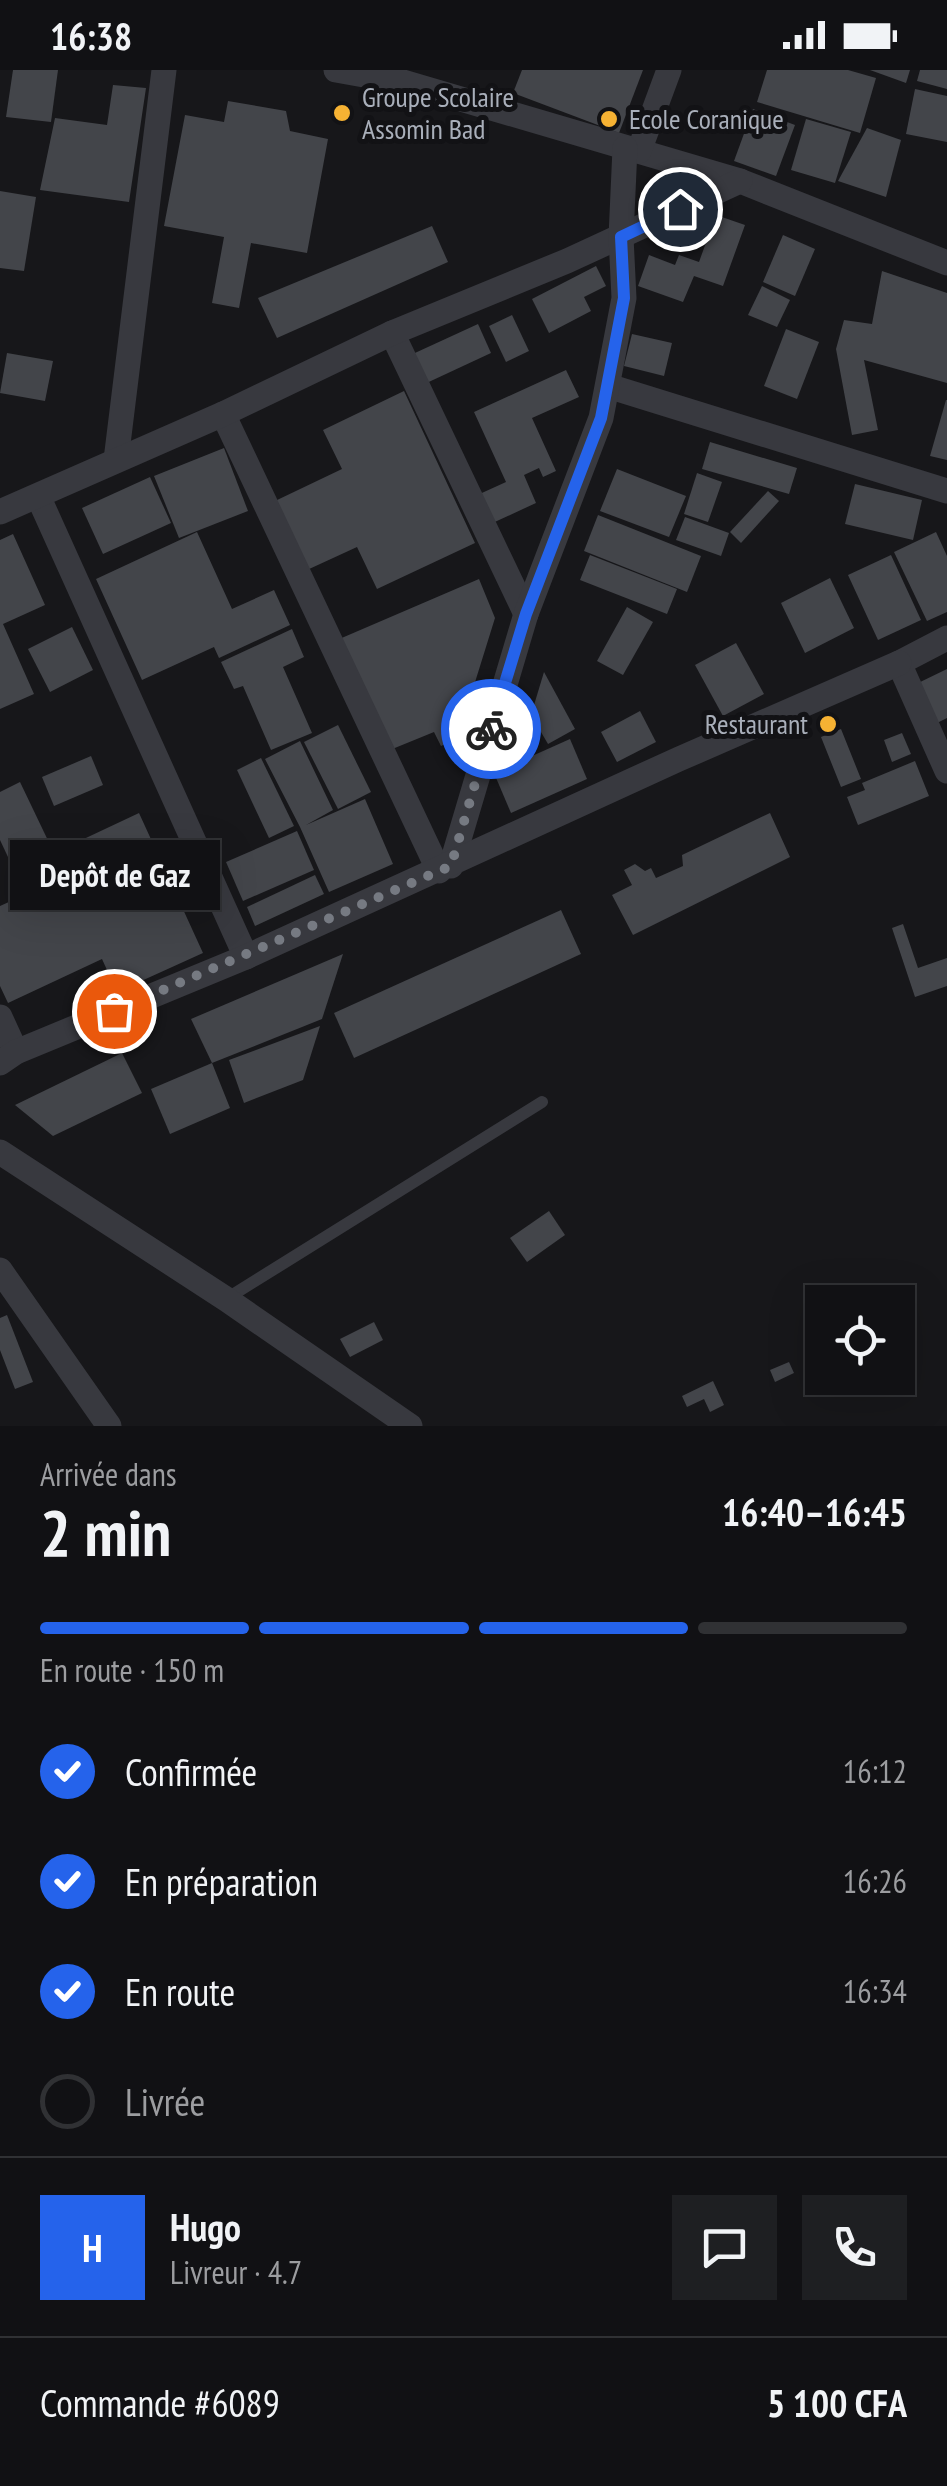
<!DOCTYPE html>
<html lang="fr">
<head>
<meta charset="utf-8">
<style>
  body { margin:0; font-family:"PT Sans Narrow",sans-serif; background:#1e1f22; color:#f1f3f6; height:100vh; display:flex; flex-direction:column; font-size:38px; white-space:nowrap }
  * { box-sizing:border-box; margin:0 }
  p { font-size:32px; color:#9c9da0 }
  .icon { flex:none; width:55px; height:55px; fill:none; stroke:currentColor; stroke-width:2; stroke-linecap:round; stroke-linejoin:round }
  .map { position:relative; height:1356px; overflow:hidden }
  .panel { display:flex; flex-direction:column; background:#111114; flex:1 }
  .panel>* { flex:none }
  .tools { position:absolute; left:805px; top:1215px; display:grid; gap:20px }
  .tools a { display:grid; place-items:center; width:110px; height:110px; border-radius:0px; background:#111114; box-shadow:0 10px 40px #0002,0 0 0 2px #303134; font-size:50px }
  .pin { position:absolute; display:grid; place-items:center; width:85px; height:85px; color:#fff; margin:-42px; border:5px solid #fff; border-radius:50%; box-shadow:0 2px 10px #0007 }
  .courier { position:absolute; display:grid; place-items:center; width:100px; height:100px; margin:-50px; border:8px solid #2563eb; border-radius:50%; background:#fff; color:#222; box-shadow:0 2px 12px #0007 }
  .bubble { position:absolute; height:70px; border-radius:0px; background:#111114; box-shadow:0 10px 40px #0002,0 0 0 2px #303134; font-size:32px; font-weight:600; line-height:70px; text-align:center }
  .overview em { font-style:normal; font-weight:600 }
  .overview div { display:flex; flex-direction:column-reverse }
  .overview { display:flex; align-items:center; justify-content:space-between; height:170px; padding:0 40px }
  h1 { font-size:65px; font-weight:600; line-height:75px }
  .bar { display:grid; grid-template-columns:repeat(4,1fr); gap:15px 10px; align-content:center; height:120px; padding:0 40px }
  .bar i { height:12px; border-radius:8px; background:#303134 }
  .bar .active { background:#2563eb }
  .bar p { grid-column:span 4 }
  .line { display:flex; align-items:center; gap:25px; padding:0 40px; border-top:2px solid #303134 }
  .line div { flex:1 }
  .round { display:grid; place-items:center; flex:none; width:105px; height:105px; border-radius:0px; background:#1e1f22 }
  ol { padding:0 40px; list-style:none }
  li { display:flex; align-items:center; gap:30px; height:110px }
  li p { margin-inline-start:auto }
  li .icon { padding:10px; border-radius:50%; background:#2563eb; color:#fff; stroke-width:4 }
  li:last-child { color:#9c9da0 }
  li i { width:55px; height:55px; border:5px solid #303134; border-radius:50% }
  .status { display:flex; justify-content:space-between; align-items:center; height:70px; padding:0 50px; background:#111114; direction:ltr }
  .status svg { height:28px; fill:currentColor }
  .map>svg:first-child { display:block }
</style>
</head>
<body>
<div class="status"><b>16:38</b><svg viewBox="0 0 49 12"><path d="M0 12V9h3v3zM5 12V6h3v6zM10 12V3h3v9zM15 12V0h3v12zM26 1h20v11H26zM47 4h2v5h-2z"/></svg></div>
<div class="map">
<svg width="947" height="1356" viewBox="0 0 947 1356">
  <rect width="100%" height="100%" fill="#17171a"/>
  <g fill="#43454a">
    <polygon points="13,0 58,0 51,52 6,47"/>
    <polygon points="522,0 643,0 619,63 513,23"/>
    <polygon points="767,0 848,0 876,8 860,63 757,32"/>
    <polygon points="870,0 910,0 906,13"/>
    <polygon points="920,0 947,0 947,19 917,11"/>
    <polygon points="113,15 146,18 129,132 40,120 55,48 107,55"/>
    <polygon points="915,19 947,26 947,72 906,64"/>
    <polygon points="228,31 286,41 290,61 328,69 307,183 251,173 239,238 212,233 224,167 164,156 185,45 224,52"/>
    <polygon points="753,39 795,55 776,106 734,91"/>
    <polygon points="806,49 851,62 835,113 791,100"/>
    <polygon points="867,58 901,70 886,127 838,111"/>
    <polygon points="0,121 36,127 24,201 0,198"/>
    <polygon points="716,145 745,155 723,216 694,206 683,232 638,216 649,185 675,195 679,185 699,192"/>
    <polygon points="432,156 448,192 277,268 258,228"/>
    <polygon points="783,165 815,179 795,226 763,212"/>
    <polygon points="596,196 606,216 584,227 591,241 549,263 532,229"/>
    <polygon points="882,201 947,223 947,313 864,290 878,360 852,365 836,279 844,250 872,254"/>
    <polygon points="762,216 790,230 777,257 748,245"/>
    <polygon points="512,245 529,281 506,292 489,256"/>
    <polygon points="478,254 491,283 418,317 404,288"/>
    <polygon points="786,259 819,272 797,329 764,316"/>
    <polygon points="632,264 672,273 664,306 624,296"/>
    <polygon points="7,283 53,291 45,331 0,323"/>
    <polygon points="566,300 579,327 532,348 556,401 543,407 539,398 524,405 536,433 486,456 473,427 506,412 474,342"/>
    <polygon points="404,321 475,473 377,519 357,477 307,500 275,431 342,399 323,360"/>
    <polygon points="946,330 947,330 947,390 930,386"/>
    <polygon points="710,372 797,398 789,424 702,399"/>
    <polygon points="224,378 248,441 179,468 154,406"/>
    <polygon points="617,399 686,426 669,467 600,441"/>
    <polygon points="697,403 722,412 708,452 684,444"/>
    <polygon points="150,407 171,453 103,484 82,438"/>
    <polygon points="855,414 922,430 913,470 845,454"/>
    <polygon points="768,421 779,431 741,473 730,462"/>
    <polygon points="598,445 701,486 687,522 584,481"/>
    <polygon points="685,447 729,463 721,486 676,470"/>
    <polygon points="197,462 232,539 274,520 290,555 219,588 214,577 142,610 96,509"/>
    <polygon points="936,462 947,486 947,542 927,551 894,482"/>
    <polygon points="13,464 45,535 3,554 34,624 0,639 0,470"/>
    <polygon points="590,485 677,519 667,544 580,510"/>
    <polygon points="891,485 921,550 878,570 848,505"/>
    <polygon points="830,508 854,558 805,583 781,533"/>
    <polygon points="479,509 495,548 462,654 454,670 441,676 434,662 385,682 337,570"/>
    <polygon points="627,537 653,552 623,605 597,591"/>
    <polygon points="72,557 93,600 50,622 28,579"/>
    <polygon points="292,559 304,587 283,597 312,663 271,680 243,616 234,619 221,592"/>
    <polygon points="736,573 764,624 723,646 695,595"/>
    <polygon points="947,599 947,648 933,655 914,615"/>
    <polygon points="544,602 575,659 548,674 531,645"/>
    <polygon points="640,641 656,672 617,692 601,662"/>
    <polygon points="338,655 371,722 338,739 304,672"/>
    <polygon points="841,659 861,709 841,717 821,667"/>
    <polygon points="902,663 911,684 892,692 884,670"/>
    <polygon points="570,669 587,709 511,743 494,703"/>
    <polygon points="300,671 333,740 306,755 365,729 393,794 329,822 300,757 265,689"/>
    <polygon points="91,686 103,715 54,736 42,707"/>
    <polygon points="261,688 294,756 269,768 237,700"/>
    <polygon points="915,691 929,726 858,755 847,727 865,720 862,713"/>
    <polygon points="20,712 54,783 15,802 0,770 0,722"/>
    <polygon points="139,743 203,883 117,922 102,889 8,933 0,916 0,836 64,807 54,783"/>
    <polygon points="770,743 790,787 633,865 612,825 632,815 624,800 635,794 645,801 651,798 656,808 683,796 682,785"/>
    <polygon points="297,761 314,800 243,831 226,792"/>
    <polygon points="315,805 324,824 255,856 247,837"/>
    <polygon points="561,840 581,884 354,988 334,943"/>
    <polygon points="903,854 918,898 947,888 947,916 915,927 892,858"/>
    <polygon points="343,884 322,949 212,993 191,949"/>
    <polygon points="320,956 303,1010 244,1033 229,990"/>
    <polygon points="122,983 142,1023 53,1066 15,1035"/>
    <polygon points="212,993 230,1038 170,1064 151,1019"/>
    <polygon points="549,1141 565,1165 527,1192 510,1168"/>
    <polygon points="7,1245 33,1312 15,1319 0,1280 0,1248"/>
    <polygon points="374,1252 383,1270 350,1287 340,1269"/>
    <polygon points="789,1292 794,1303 775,1312 770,1300"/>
    <polygon points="713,1311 724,1335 710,1342 704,1329 687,1337 682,1326"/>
  </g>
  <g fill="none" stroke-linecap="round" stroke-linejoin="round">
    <polyline stroke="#38393f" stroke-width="12" points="226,1229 542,1032"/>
    <g stroke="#38393f" stroke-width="25">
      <polyline points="336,0 403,12 740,111 947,193"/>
      <polyline points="639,81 669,0"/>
      <polyline points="392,263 526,544"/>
      <polyline points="608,316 947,421"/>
      <polyline points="223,344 439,801"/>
      <polyline points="116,390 164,0"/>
      <polyline points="38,426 246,887"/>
      <polyline points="0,442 223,344 392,263 567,191 740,111"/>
      <polyline points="947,568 899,593 947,701"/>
      <polyline points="451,796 526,544 601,348 624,228 621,167 625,78"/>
      <polyline points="0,947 16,982"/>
      <polyline points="0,993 16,982 246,887 679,689 899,593"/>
      <polyline points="0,1082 226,1229 410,1356"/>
      <polyline points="0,1200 109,1356"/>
    </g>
  </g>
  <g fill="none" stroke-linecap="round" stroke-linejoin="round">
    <polyline stroke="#767a82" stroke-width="10" stroke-dasharray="0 18" points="114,941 451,796 491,659"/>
    <polyline stroke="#2563eb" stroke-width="12" points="491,659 526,544 601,348 624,228 621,167 680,139"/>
  </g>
  <g fill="#f6b233" stroke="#121215" stroke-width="4">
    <circle cx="342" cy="43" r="10"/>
    <circle cx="609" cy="49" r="10"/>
    <circle cx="828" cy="654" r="10"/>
  </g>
  <g text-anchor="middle" stroke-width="10" stroke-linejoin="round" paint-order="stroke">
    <g font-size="28" fill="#a9afba" stroke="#121215" text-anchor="start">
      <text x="362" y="37">Groupe Scolaire<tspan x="362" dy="32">Assomin Bad</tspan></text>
      <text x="629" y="59">Ecole Coranique</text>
      <text x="808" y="664" text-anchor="end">Restaurant</text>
    </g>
  </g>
</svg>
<div class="tools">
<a><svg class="icon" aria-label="locate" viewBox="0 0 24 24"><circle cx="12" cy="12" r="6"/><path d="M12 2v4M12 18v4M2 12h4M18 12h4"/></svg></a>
</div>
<div class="pin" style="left:114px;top:941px;background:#ea580c"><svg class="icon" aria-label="bag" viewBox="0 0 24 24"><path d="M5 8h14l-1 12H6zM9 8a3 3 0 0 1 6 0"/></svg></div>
<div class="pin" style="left:680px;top:139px;background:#1f2937"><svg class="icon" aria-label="home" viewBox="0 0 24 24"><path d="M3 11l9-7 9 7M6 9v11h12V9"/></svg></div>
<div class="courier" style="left:491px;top:659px"><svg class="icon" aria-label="bike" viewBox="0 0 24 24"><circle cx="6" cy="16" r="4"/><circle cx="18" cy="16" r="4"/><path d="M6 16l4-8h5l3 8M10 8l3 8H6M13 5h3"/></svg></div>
<div class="bubble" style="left:10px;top:770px;width:210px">Depôt de Gaz</div>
</div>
<section class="panel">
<div class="overview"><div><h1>2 min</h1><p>Arrivée dans</p></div><em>16:40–16:45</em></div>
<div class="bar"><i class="active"></i><i class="active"></i><i class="active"></i><i></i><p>En route · 150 m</p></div>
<ol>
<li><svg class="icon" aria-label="check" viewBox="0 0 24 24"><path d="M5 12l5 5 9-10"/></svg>Confirmée<p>16:12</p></li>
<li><svg class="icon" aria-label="check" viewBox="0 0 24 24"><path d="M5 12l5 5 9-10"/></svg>En préparation<p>16:26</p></li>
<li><svg class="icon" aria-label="check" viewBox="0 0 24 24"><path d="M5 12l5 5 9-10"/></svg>En route<p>16:34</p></li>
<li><i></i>Livrée</li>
</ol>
<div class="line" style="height:180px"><b class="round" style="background:#2563eb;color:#fff">H</b><div><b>Hugo</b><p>Livreur · 4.7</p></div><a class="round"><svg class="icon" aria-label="chat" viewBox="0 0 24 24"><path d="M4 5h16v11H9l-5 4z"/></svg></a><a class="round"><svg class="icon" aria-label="phone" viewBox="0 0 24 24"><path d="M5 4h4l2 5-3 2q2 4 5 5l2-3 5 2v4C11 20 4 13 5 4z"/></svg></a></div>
<div class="line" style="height:130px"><div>Commande #6089</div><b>5 100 CFA</b></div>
</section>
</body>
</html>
